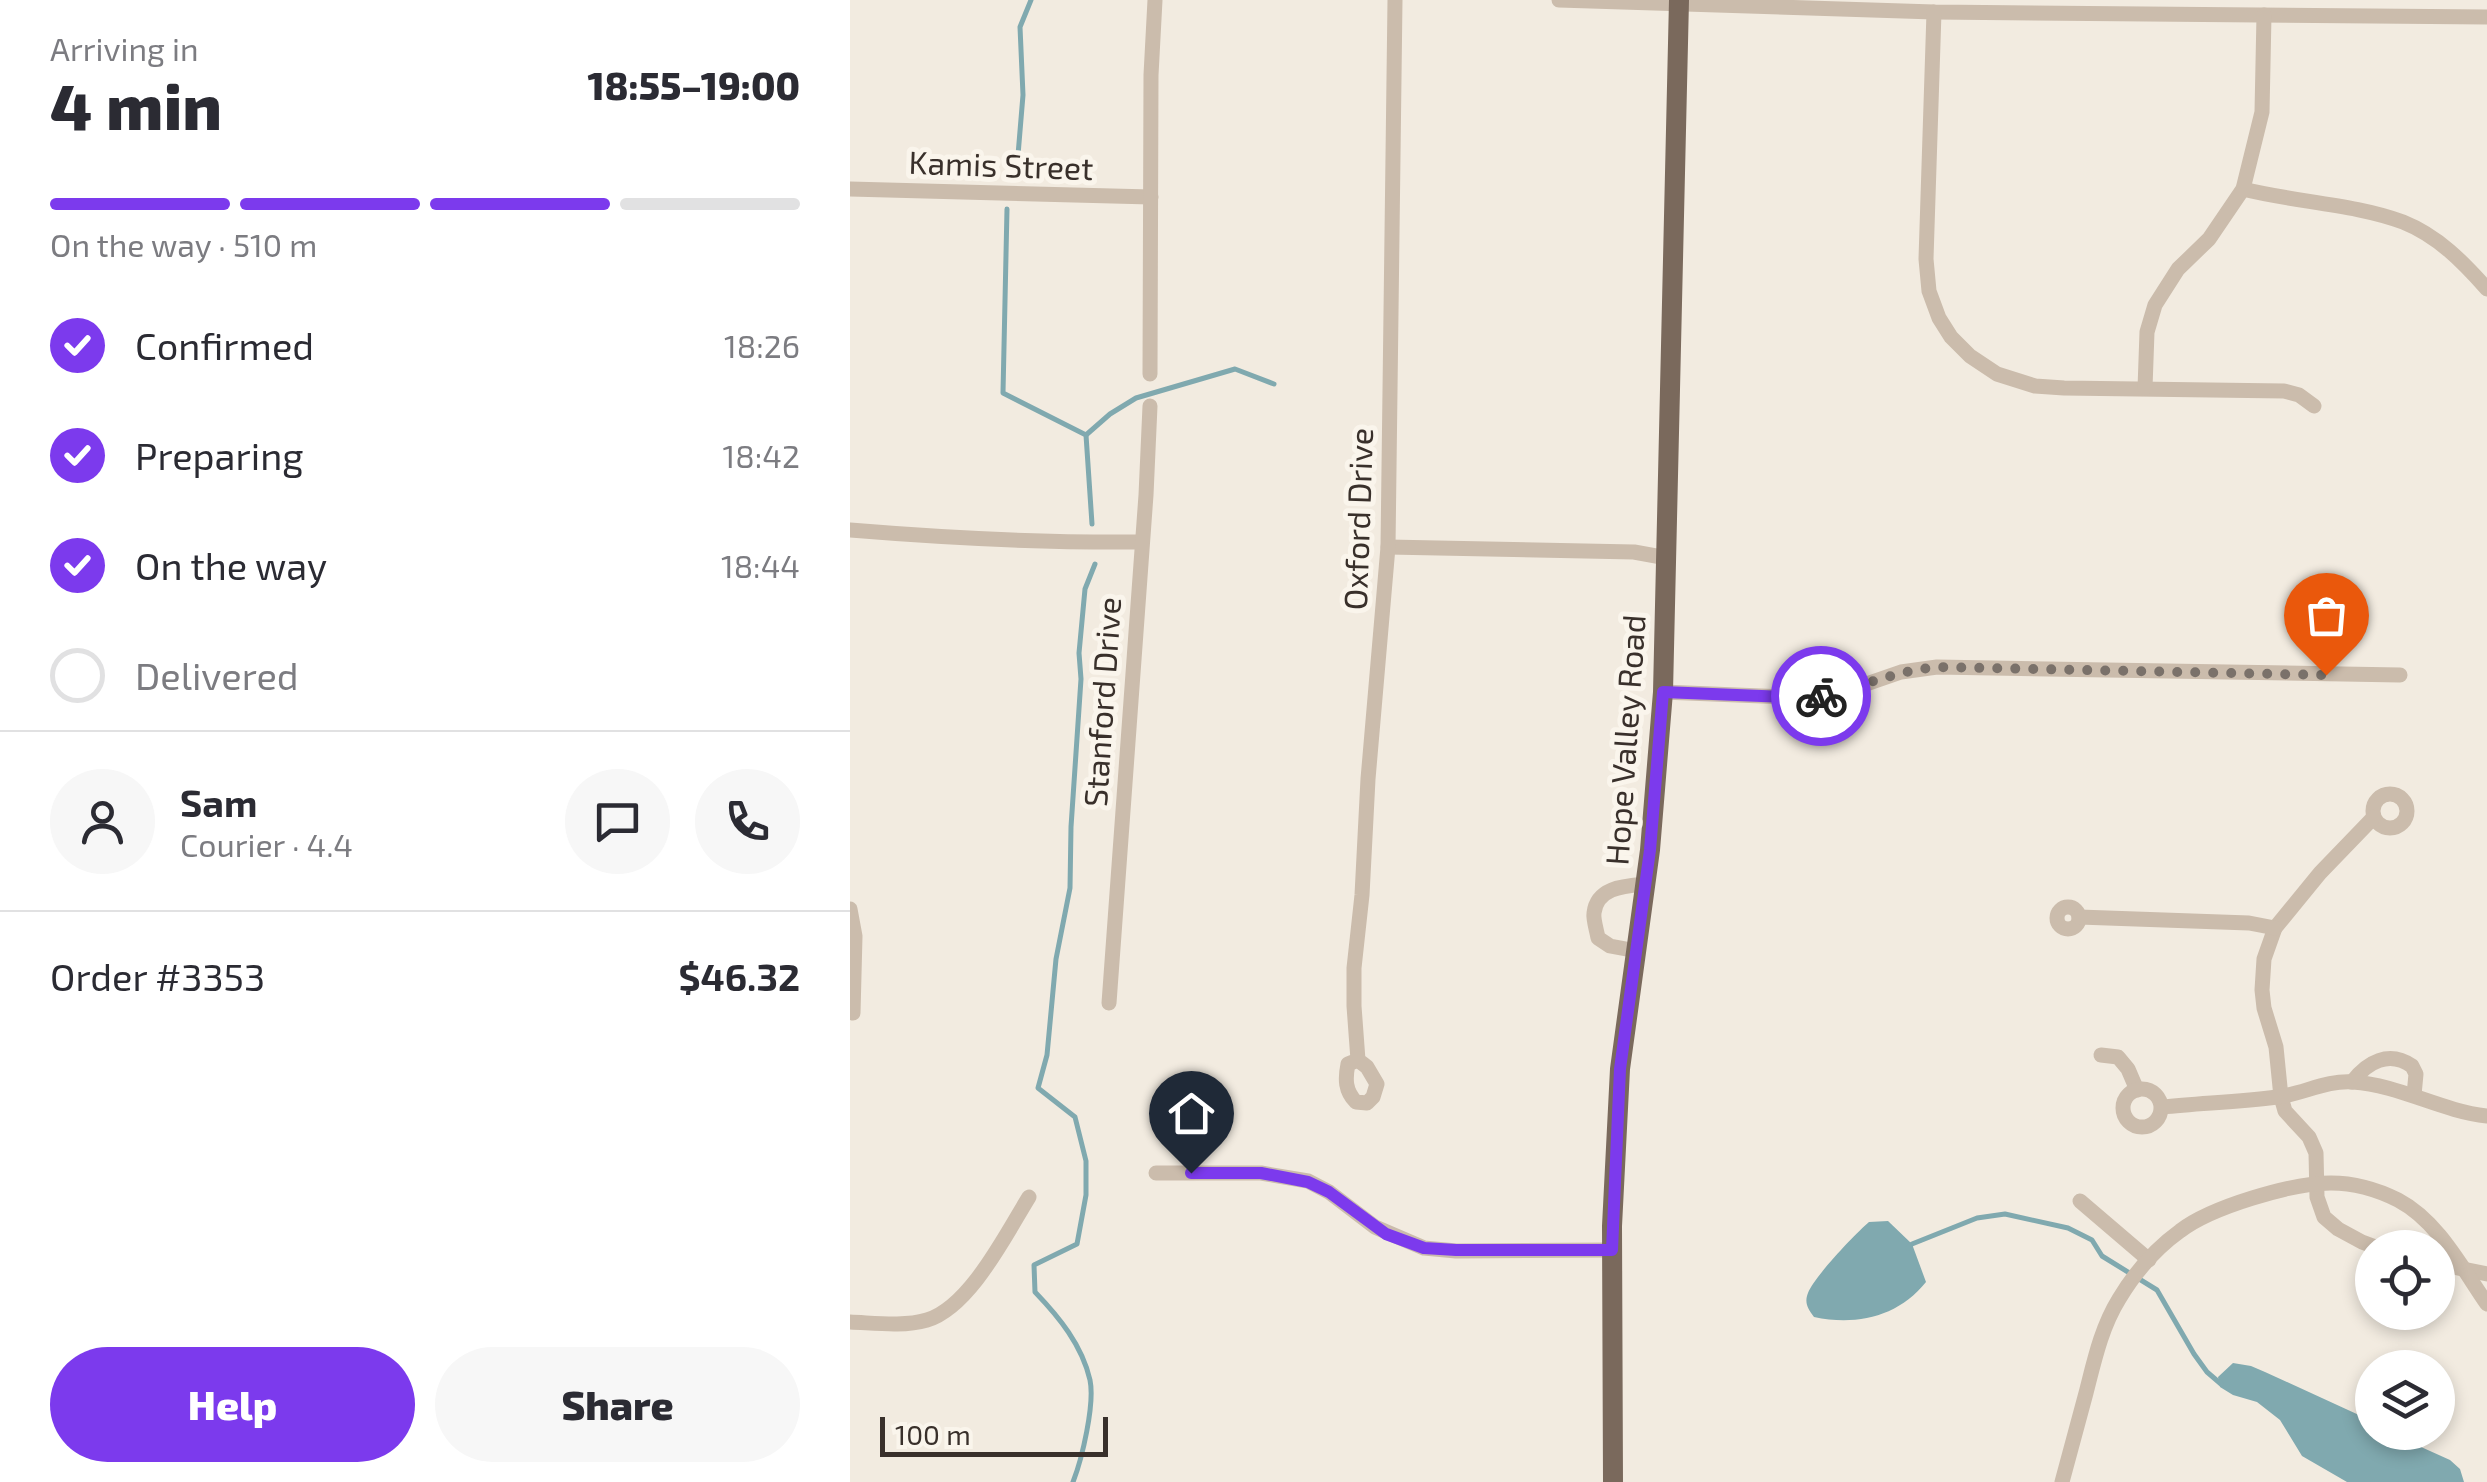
<!DOCTYPE html>
<html lang="en">
<head>
<meta charset="utf-8">
<style>
  body { margin:0; font-family:"Exo 2",sans-serif; background:#f7f7f7; color:#2b2b33; height:100vh; display:flex; flex-direction:column; font-size:38px; white-space:nowrap }
  * { box-sizing:border-box; margin:0 }
  p { font-size:32px; color:#7c7c81 }
  .icon { flex:none; width:55px; height:55px; fill:none; stroke:currentColor; stroke-width:2; stroke-linecap:round; stroke-linejoin:round }
  .map { position:relative; flex:1; overflow:hidden }
  .side { display:flex; flex-direction:column; background:#fff; width:850px }
  .side>* { flex:none }
  .controls { position:absolute; left:1505px; top:1230px; display:grid; gap:20px }
  .controls a { display:grid; place-items:center; width:100px; height:100px; border-radius:50%; background:#fff; box-shadow:0 5px 15px #0003; font-size:50px }
  .scale { position:absolute; left:30px; bottom:25px; width:228px; box-sizing:border-box; padding-left:10px; border:5px solid #39302b; border-top:0; font-size:28px; line-height:35px; white-space:nowrap; color:#39302b; -webkit-text-stroke:8px #faf5ec; paint-order:stroke }
  .pin { position:absolute; display:grid; place-items:center; width:85px; height:85px; color:#fff; margin:-102px -42px; border-radius:50% 50% 50% 0; rotate:-45deg; box-shadow:0 0 10px #0007 }
  .pin .icon { rotate:45deg }
  .courier { position:absolute; display:grid; place-items:center; width:100px; height:100px; margin:-50px; border:8px solid #7c3aed; border-radius:50%; background:#fff; color:#222; box-shadow:0 2px 12px #0007 }
  .head em { font-style:normal; font-weight:800 }
  .head div { display:flex; flex-direction:column-reverse }
  .head { display:flex; align-items:center; justify-content:space-between; height:170px; padding:0 50px }
  h1 { font-size:65px; font-weight:800; line-height:75px }
  .bar { display:grid; grid-template-columns:repeat(4,1fr); gap:15px 10px; align-content:center; height:120px; padding:0 50px }
  .bar i { height:12px; border-radius:8px; background:#e1e1e2 }
  .bar .current { background:#7c3aed }
  .bar p { grid-column:span 4 }
  .line { display:flex; align-items:center; gap:25px; padding:0 50px; border-top:2px solid #e1e1e2 }
  .line div { flex:1 }
  .round { display:grid; place-items:center; flex:none; width:105px; height:105px; border-radius:52px; background:#f7f7f7 }
  ol { padding:0 50px; list-style:none }
  li { display:flex; align-items:center; gap:30px; height:110px }
  li p { margin-inline-start:auto }
  li .icon { padding:10px; border-radius:50%; background:#7c3aed; color:#fff; stroke-width:4 }
  li:last-child { color:#7c7c81 }
  li i { width:55px; height:55px; border:5px solid #e1e1e2; border-radius:50% }
  .button { display:flex; gap:20px; margin-top:auto; padding:20px 50px }
  .button a { flex:1; height:115px; border-radius:60px; background:#7c3aed; color:#fff; font-size:40px; font-weight:800; line-height:115px; text-align:center }
  .button a+a { background:#f7f7f7; color:#2b2b33 }
  main { display:flex; flex:1; min-height:0 }
  .map>svg:first-child { display:block }
</style>
</head>
<body>
<main>
<section class="side">
<div class="head"><div><h1>4 min</h1><p>Arriving in</p></div><em>18:55–19:00</em></div>
<div class="bar"><i class="current"></i><i class="current"></i><i class="current"></i><i></i><p>On the way · 510 m</p></div>
<ol>
<li><svg class="icon" aria-label="check" viewBox="0 0 24 24"><path d="M5 12l5 5 9-10"/></svg>Confirmed<p>18:26</p></li>
<li><svg class="icon" aria-label="check" viewBox="0 0 24 24"><path d="M5 12l5 5 9-10"/></svg>Preparing<p>18:42</p></li>
<li><svg class="icon" aria-label="check" viewBox="0 0 24 24"><path d="M5 12l5 5 9-10"/></svg>On the way<p>18:44</p></li>
<li><i></i>Delivered</li>
</ol>
<div class="line" style="height:180px"><a class="round"><svg class="icon" aria-label="person" viewBox="0 0 24 24"><circle cx="12" cy="8" r="4"/><path d="M4 21q1-7 8-7t8 7"/></svg></a><div><b>Sam</b><p>Courier · 4.4</p></div><a class="round"><svg class="icon" aria-label="chat" viewBox="0 0 24 24"><path d="M4 5h16v11H9l-5 4z"/></svg></a><a class="round"><svg class="icon" aria-label="phone" viewBox="0 0 24 24"><path d="M5 4h4l2 5-3 2q2 4 5 5l2-3 5 2v4C11 20 4 13 5 4z"/></svg></a></div>
<div class="line" style="height:130px"><div>Order #3353</div><b>$46.32</b></div>
<div class="button"><a>Help</a><a>Share</a></div>
</section>
<div class="map">
<svg width="1637" height="1482" viewBox="0 0 1637 1482">
  <rect width="100%" height="100%" fill="#f2ebe0"/>
  <g fill="#80a9af">
    <path d="M1038 1221 1062 1244 1076 1282C1048 1317 1006 1326 964 1317 958 1309 954 1303 958 1293 964 1277 1005 1234 1019 1222Z"/>
    <polygon points="1383,1363 1401,1366 1415,1372 1522,1421 1522,1432 1540,1433 1600,1460 1610,1469 1614,1482 1497,1482 1452,1456 1430,1420 1407,1402 1383,1395 1370,1387 1368,1377"/>
  </g>
  <g fill="none" stroke-linecap="round" stroke-linejoin="round">
    <g stroke="#80a9af" stroke-width="5">
      <polyline points="167,167 173,95 170,27 181,0"/>
      <polyline points="157,209 153,393 236,435 242,524"/>
      <polyline points="236,435 260,414 286,398 385,369 424,384"/>
      <polyline points="1058,1248 1062,1244 1127,1218 1155,1214 1218,1228 1242,1240 1252,1256 1307,1290 1344,1354 1357,1372 1371,1384"/>
      <path d="M223 1482C232 1459 245 1404 240 1380 232 1345 209 1317 185 1292L184 1265 227 1244 236 1195V1161L225 1117 188 1088 197 1055 206 959 220 888 221 827 231 679 229 653 235 589 245 564"/>
    </g>
    <g stroke="#cbbcac" stroke-width="15">
      <polyline points="709,0 1084,12 1637,17"/>
      <polyline points="1084,12 1076,259 1079,291 1089,318 1101,337 1120,356 1147,374 1185,386 1214,388 1434,391 1449,395 1464,406"/>
      <polyline points="0,189 301,197"/>
      <path d="M1393 189C1444 202 1505 204 1553 222 1588 236 1613 262 1637 289"/>
      <polyline points="300,374 301,75 305,0"/>
      <polyline points="1295,388 1297,332 1305,305 1328,269 1359,239 1393,189 1412,112 1414,15"/>
      <path d="M0 530C97 538 195 543 292 542"/>
      <polyline points="538,547 784,552 817,558"/>
      <polyline points="813,692 958,698 999,690 1051,672 1087,667 1550,675"/>
      <circle cx="1540" cy="811" r="17"/>
      <polyline points="1524,817 1470,873 1425,928 1414,959 1412,990 1414,1008 1426,1047 1431,1097 1435,1111 1459,1137 1466,1153 1467,1197 1474,1217 1488,1229 1512,1242 1528,1248"/>
      <circle cx="1218" cy="918" r="11"/>
      <polyline points="0,909 5,936 3,1013"/>
      <polyline points="1229,917 1399,923 1425,928"/>
      <path d="M787 951 760 946 748 938C747 931 743 920 744 913 747 887 775 886 796 884"/>
      <polyline points="259,1003 296,495 300,406"/>
      <polyline points="1251,1055 1268,1057 1278,1069 1287,1090"/>
      <path d="M508 1060 498 1064C495 1079 495 1091 506 1102L517 1103 523 1097 527 1084 517 1067 508 1060 504 1006V968L512 895 518 779 538 547 545 0"/>
      <path d="M1502 1082C1517 1062 1539 1050 1562 1066L1566 1074 1564 1095"/>
      <circle cx="1292" cy="1108" r="19"/>
      <path d="M1312 1107C1350 1103 1389 1102 1427 1097 1453 1094 1476 1080 1503 1082 1549 1085 1591 1111 1637 1116"/>
      <polyline points="306,1173 411,1173 458,1181 479,1192 525,1227 574,1248 606,1251 762,1250"/>
      <polyline points="1230,1201 1299,1260"/>
      <polyline points="1588,1264 1637,1274"/>
      <path d="M0 1322C25 1323 53 1327 77 1320 120 1307 156 1234 179 1197"/>
      <path d="M1212 1482C1220 1452 1228 1423 1236 1393 1244 1362 1251 1328 1269 1299 1284 1274 1305 1249 1330 1231 1361 1207 1442 1183 1481 1183 1503 1183 1528 1190 1548 1200 1588 1221 1612 1268 1637 1304"/>
    </g>
    <polyline stroke="#7a695c" stroke-width="20" points="763,1482 762,1226 770,1069 800,850 813,692 829,0"/>
  </g>
  <g fill="none" stroke-linecap="round" stroke-linejoin="round">
    <path stroke="#7a716a" stroke-width="10" stroke-dasharray="0 18" d="M971 696C1010 687 1046 671 1087 667L1476 675"/>
    <polyline stroke="#7c3aed" stroke-width="12" points="341,1173 411,1173 458,1182 479,1192 536,1234 574,1248 606,1250 762,1250 770,1069 800,850 813,692 958,698 971,696"/>
  </g>
  <g text-anchor="middle" stroke-width="10" stroke-linejoin="round" paint-order="stroke">
    <g font-size="32" fill="#39302b" stroke="#faf5ec">
      <text transform="translate(151 166) rotate(2)" y="11">Kamis Street</text>
      <text transform="translate(509 519) rotate(-88)" y="11">Oxford Drive</text>
      <text transform="translate(253 702) rotate(-86)" y="11">Stanford Drive</text>
      <text transform="translate(776 740) rotate(-86)" y="11">Hope Valley Road</text>
    </g>
  </g>
</svg>
<div class="controls">
<a><svg class="icon" aria-label="locate" viewBox="0 0 24 24"><circle cx="12" cy="12" r="6"/><path d="M12 2v4M12 18v4M2 12h4M18 12h4"/></svg></a>
<a><svg class="icon" aria-label="layers" viewBox="0 0 24 24"><path d="M12 4l9 5-9 5-9-5zM3 14l9 5 9-5"/></svg></a>
</div>
<div class="scale">100 m</div>
<div class="pin" style="left:1476px;top:675px;background:#ea580c"><svg class="icon" aria-label="bag" viewBox="0 0 24 24"><path d="M5 8h14l-1 12H6zM9 8a3 3 0 0 1 6 0"/></svg></div>
<div class="pin" style="left:341px;top:1173px;background:#1f2937"><svg class="icon" aria-label="home" viewBox="0 0 24 24"><path d="M3 11l9-7 9 7M6 9v11h12V9"/></svg></div>
<div class="courier" style="left:971px;top:696px"><svg class="icon" aria-label="bike" viewBox="0 0 24 24"><circle cx="6" cy="16" r="4"/><circle cx="18" cy="16" r="4"/><path d="M6 16l4-8h5l3 8M10 8l3 8H6M13 5h3"/></svg></div>
</div>
</main>
</body>
</html>
